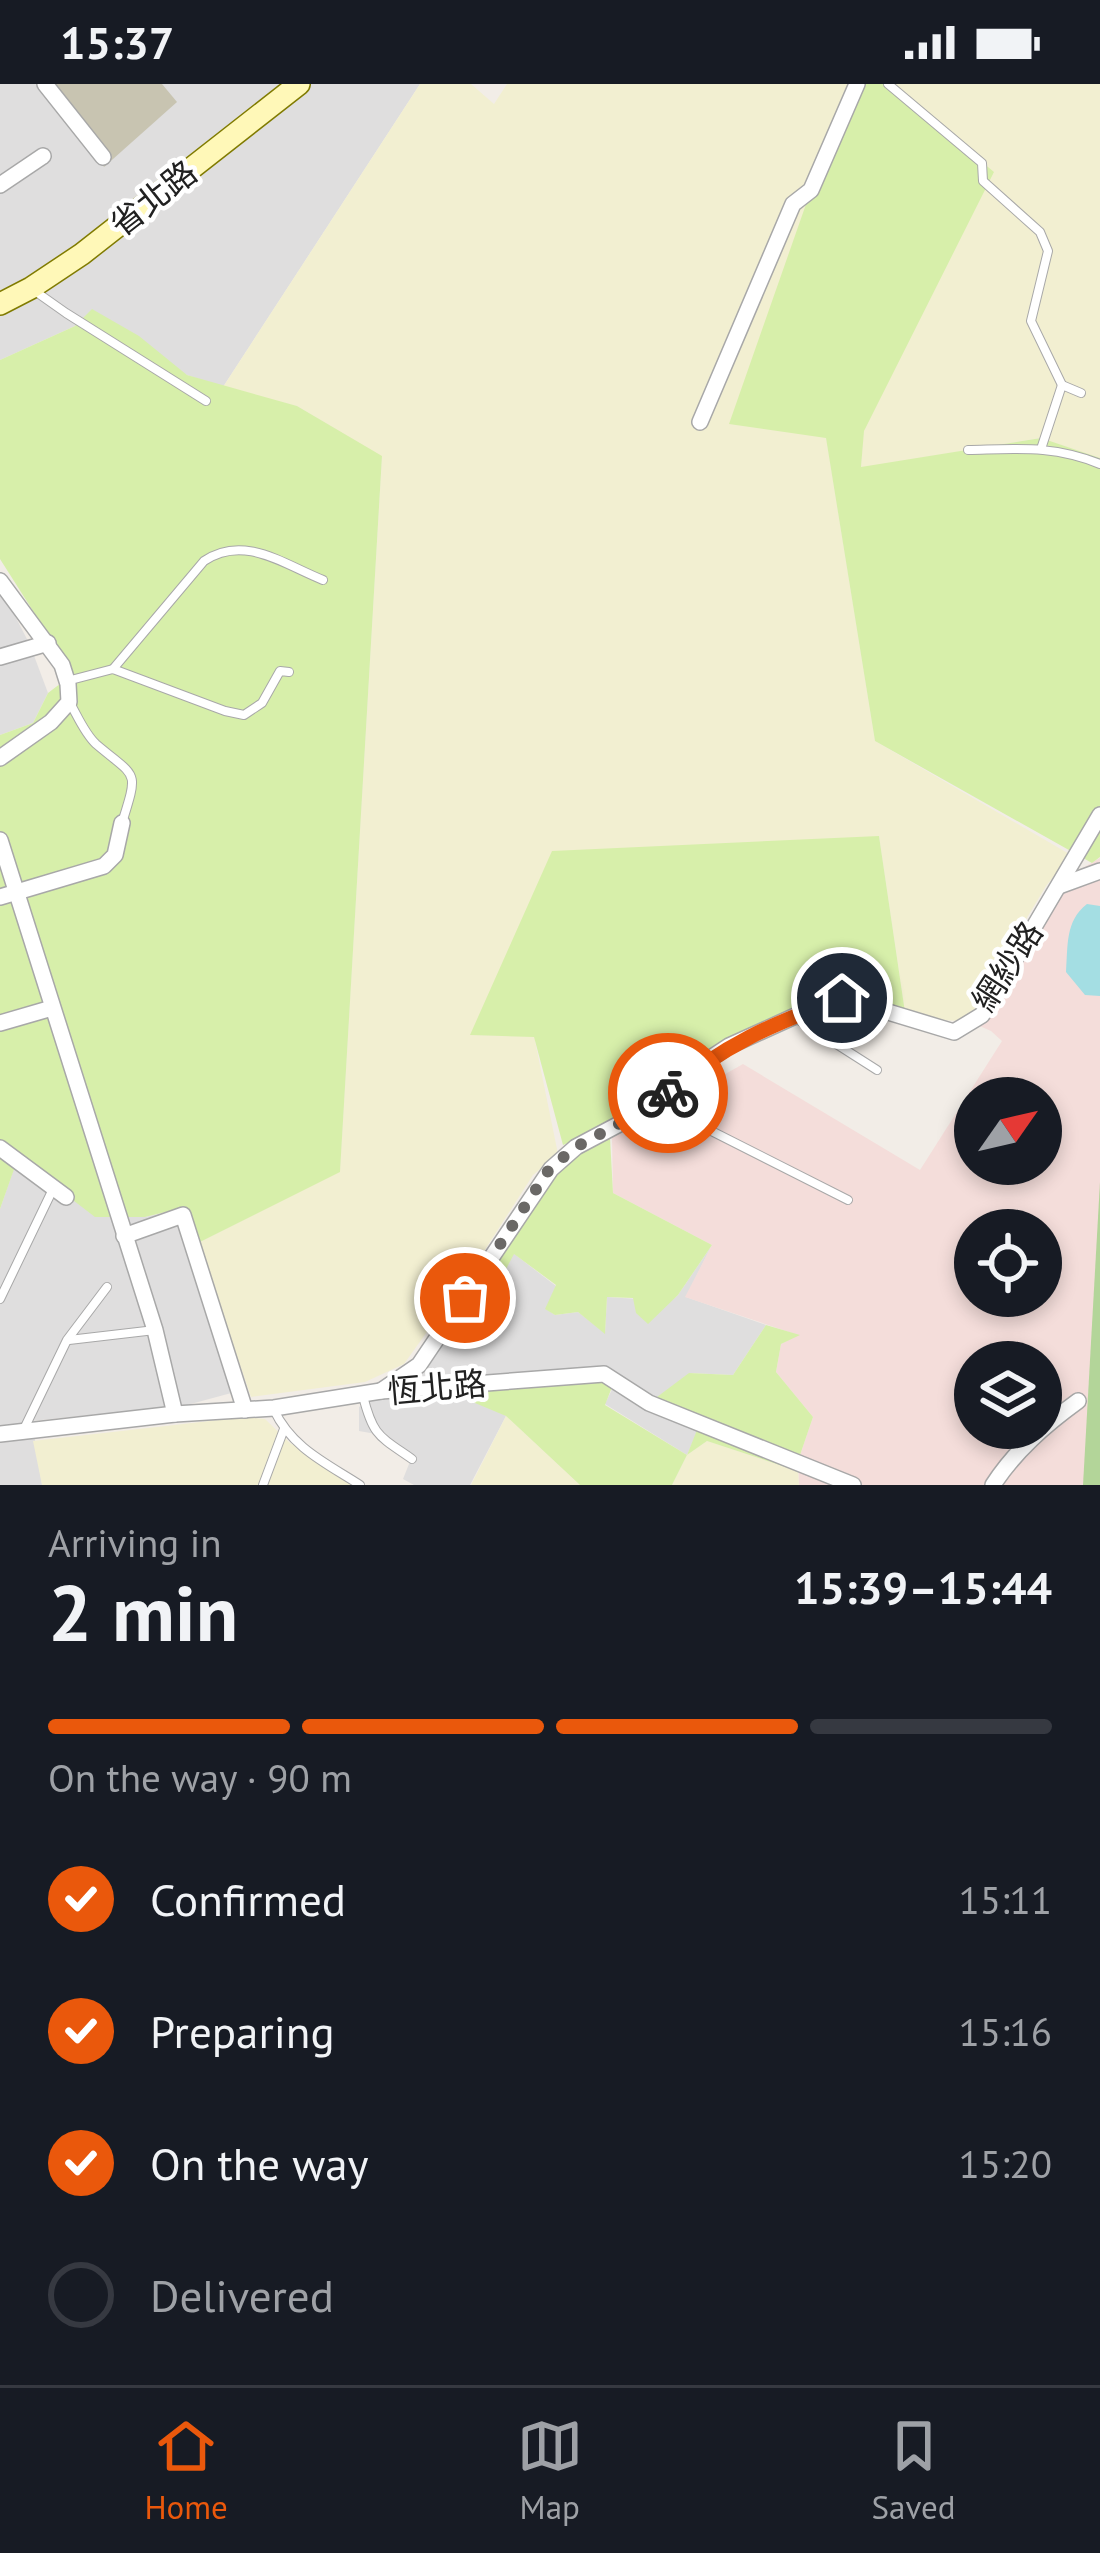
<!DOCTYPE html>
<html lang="en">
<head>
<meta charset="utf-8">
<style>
  body { margin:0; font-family:"PT Sans","Noto Sans TC",sans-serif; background:#20242c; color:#f1f3f6; height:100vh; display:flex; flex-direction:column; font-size:45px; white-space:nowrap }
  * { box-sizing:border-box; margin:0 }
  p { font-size:39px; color:#9ea1a6 }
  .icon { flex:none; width:66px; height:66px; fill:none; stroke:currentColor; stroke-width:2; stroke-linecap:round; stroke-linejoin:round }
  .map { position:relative; height:1401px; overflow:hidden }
  .details { display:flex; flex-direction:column; background:#171b24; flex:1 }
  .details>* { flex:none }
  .needle { width:78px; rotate:56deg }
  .tools { position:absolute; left:954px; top:993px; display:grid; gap:24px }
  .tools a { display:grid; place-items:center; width:108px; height:108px; border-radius:50%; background:#171b24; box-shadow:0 6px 18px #0003; font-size:60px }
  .pin { position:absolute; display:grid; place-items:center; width:102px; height:102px; color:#fff; margin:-51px; border:6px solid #fff; border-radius:50%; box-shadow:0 3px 12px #0007 }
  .courier { position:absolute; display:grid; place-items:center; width:120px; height:120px; margin:-60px; border:9px solid #ea580c; border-radius:50%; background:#fff; color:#222; box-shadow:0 3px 15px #0007 }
  .overview em { font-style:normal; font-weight:700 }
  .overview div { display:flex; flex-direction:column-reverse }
  .overview { display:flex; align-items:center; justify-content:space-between; height:204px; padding:0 48px }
  h1 { font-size:78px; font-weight:700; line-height:90px }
  .bar { display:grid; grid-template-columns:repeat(4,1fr); gap:18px 12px; align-content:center; height:144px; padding:0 48px }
  .bar i { height:15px; border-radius:9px; background:#363941 }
  .bar .active { background:#ea580c }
  .bar p { grid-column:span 4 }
  ol { padding:0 48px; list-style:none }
  li { display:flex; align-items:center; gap:36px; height:132px }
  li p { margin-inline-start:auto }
  li .icon { padding:12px; border-radius:50%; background:#ea580c; color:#fff; stroke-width:4 }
  li:last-child { color:#9ea1a6 }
  li i { width:66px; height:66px; border:6px solid #363941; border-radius:50% }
  .status { display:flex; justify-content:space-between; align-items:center; height:84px; padding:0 60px; background:#171b24; direction:ltr }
  .status svg { height:33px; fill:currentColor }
  .menu { display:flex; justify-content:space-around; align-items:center; height:168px; border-top:3px solid #363941; background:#171b24; font-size:33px; color:#9ea1a6 }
  .menu a { display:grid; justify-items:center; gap:6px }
  .menu .active { color:#ea580c }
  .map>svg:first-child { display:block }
</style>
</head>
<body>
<div class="status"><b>15:37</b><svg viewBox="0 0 49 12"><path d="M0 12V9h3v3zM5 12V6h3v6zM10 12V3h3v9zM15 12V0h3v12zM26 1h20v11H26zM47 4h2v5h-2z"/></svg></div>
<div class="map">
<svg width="1100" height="1401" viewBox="0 0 1100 1401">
  <rect width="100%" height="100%" fill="#f2ede7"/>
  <g fill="#dfdede">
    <polygon points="0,0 420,0 223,303 187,291 75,242 0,276"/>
    <polygon points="0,503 30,561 48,609 33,639 0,651"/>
    <polygon points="18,1073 145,1133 177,1126 235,1308 187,1321 32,1337 42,1401 0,1401 0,1125"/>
    <polygon points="712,1161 686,1213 766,1241 733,1291 689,1289 700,1341 687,1371 605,1320 615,1299 604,1290 456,1301 506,1332 470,1401 414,1401 403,1395 411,1375 376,1350 359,1347 359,1323 410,1291 486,1184 505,1187 513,1169 556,1202 546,1225 555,1231 578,1228 605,1249 607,1213 671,1217 678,1211"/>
  </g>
  <path fill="#f4ddda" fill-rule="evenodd" d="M1100 774V1401H799L798 1377 813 1333 776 1288 781 1260 798 1251 685 1213 712 1161 613 1109 612 1054 743 980 920 1086 1002 957 991 947 968 937 1055 800ZM975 1014H1041V1080H975ZM975 1146H1041V1212H975ZM975 1278H1041V1344H975Z"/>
  <polygon fill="#c8c4b1" points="45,0 162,0 177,18 104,83"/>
  <g fill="#f2efd1">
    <polygon points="420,0 471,0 494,20 507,0 857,0 826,353 875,657 1071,771 1046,802 1010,862 1001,888 968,937 906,935 879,752 471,951 534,952 558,1070 533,1091 479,1175 404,1280 365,1298 251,1313 198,1159 340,1087 382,373 297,322 223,303"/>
    <polygon points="888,0 1100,0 1100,374 1040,354 861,384"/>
    <polygon points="506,1332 580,1401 471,1401"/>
    <polygon points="245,1333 265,1335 290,1359 358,1401 42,1401 33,1357"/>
    <polygon points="707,1357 798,1387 799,1401 672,1401 687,1371"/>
  </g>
  <g fill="#d7efaa">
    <polygon points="857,0 888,0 994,88 864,347 861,383 1041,354 1100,374 1100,773 1092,779 875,657 826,354 729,340 811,106"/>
    <polygon points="92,225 139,252 187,291 297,322 382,372 340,1088 198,1159 186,1123 145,1133 95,1133 18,1074 0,1125 0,651 33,639 48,609 73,590 0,475 0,276 75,242"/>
    <polygon points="879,752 906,935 842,914 793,933 665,1011 657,1020 563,1061 534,953 470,951 552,767"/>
    <polygon points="610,1054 613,1109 712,1161 678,1211 648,1240 636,1229 633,1214 607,1213 605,1250 578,1228 555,1231 545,1225 556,1201 514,1170 505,1187 492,1182 546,1098 586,1066"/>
    <polygon points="766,1241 800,1251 781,1260 776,1288 813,1333 798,1377 798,1387 707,1357 687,1371 672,1401 580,1401 506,1332 444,1306 614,1298 605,1321 687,1371 699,1341 649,1319 689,1289 733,1291"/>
  </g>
  <polygon fill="#b3d599" points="1100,1098 1100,1401 1083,1401"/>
  <path fill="#a4dee3" d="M1087 820 1100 822V912L1085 911 1066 888C1068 862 1065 837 1087 820Z"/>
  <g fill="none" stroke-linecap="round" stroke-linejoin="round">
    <defs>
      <g id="lane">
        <polyline points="888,0 982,79 983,97 1040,148 1048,167 1031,237 1062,301"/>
        <polyline points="32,205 66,229 206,317"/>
        <polyline points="1041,365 1062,301 1081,309"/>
        <path d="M968 366C1018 365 1053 361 1100 380"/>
        <path d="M113 585 204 477C244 450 283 480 323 496"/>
        <polyline points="67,597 113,585 225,627 244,631 262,619 280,587 289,588"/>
        <path d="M70 619C78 633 85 650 96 660 137 695 139 684 122 739"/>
        <polyline points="794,933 877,986"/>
        <polyline points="658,1020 848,1116"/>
        <polyline points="0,1215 53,1105"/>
        <polyline points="69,1256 155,1246"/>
        <path d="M363 1312C373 1352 379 1352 412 1375"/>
        <path d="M274 1326C292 1364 326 1379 360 1401"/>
        <polyline points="23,1347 67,1256 107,1203"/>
        <polyline points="263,1401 284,1345"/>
      </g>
      <g id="street">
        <polyline points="45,0 103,73"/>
        <polyline points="0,101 43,72"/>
        <polyline points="700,338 793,120 811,106 857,0"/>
        <polyline points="0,497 62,581 68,600 69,618 51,638 0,674"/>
        <polyline points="0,573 48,559"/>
        <polyline points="0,756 155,1246 175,1330"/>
        <polyline points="1059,802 1100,787"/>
        <polyline points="0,813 104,782 115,771 122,739"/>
        <polyline points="0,939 52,924"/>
        <polyline points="0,1064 66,1113"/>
        <polyline points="124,1152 183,1131 245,1326"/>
        <polyline points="381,1307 419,1281 551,1085 576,1063 657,1020 697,983 729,962 793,933 842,914 954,948 982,931 1100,731"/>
        <polyline points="0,1350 175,1330 274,1324 381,1307 604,1290 649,1319 853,1401"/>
        <path d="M993 1401C1015 1367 1045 1341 1078 1317"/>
      </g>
      <polyline id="secondary" points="0,220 31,204 82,170 299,0"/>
    </defs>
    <use href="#lane" stroke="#a8a8a8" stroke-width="10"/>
    <use href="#street" stroke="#a8a8a8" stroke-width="18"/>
    <use href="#secondary" stroke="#807b00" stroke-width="24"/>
    <use href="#lane" stroke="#fff" stroke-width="8"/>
    <use href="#street" stroke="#fff" stroke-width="15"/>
    <use href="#secondary" stroke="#fff8b8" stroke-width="21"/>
  </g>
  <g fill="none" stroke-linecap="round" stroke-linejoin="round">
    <polyline stroke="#6a6866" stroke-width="12" stroke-dasharray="0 21.6" points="465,1214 550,1084 576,1063 657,1019 668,1009"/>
    <path stroke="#ea580c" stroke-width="15" d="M668 1009C722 961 775 939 842 914"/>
  </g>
  <g text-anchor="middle" stroke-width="9" stroke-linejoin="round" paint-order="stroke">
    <g font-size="33" fill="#212121" stroke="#fff">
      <text transform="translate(153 114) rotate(-38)" y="12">省北路</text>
      <text transform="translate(1007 882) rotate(-57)" y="12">網紗路</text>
      <text transform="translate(437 1303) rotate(-5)" y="12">恆北路</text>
    </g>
  </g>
</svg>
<div class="tools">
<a><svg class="needle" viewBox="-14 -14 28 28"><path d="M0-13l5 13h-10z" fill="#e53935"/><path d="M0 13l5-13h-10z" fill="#9ea1a6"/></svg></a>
<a><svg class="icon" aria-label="locate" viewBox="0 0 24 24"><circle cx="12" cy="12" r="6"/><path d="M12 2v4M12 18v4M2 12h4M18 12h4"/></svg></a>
<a><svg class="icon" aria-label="layers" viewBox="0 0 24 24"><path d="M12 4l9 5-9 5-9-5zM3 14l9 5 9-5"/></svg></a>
</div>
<div class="pin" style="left:465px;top:1214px;background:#ea580c"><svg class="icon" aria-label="bag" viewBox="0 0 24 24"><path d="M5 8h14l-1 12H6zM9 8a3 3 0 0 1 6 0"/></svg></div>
<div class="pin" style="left:842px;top:914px;background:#1f2937"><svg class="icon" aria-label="home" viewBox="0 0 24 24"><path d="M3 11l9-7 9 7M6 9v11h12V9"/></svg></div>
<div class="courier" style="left:668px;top:1009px"><svg class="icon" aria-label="bike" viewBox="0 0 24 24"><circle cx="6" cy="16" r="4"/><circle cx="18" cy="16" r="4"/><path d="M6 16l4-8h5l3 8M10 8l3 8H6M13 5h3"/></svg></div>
</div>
<section class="details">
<div class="overview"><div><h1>2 min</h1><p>Arriving in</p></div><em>15:39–15:44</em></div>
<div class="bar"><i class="active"></i><i class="active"></i><i class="active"></i><i></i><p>On the way · 90 m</p></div>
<ol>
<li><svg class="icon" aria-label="check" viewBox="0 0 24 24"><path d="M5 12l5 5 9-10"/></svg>Confirmed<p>15:11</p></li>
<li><svg class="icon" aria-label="check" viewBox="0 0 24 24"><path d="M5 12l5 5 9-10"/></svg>Preparing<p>15:16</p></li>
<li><svg class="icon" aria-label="check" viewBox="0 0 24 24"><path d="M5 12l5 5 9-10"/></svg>On the way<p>15:20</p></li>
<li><i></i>Delivered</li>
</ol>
</section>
<nav class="menu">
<a class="active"><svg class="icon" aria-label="home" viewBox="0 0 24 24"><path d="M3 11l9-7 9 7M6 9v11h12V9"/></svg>Home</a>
<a><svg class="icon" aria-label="map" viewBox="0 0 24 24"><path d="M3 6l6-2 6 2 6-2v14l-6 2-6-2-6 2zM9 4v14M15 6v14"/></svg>Map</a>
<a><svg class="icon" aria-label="saved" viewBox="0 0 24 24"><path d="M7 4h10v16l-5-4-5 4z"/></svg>Saved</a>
</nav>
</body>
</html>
